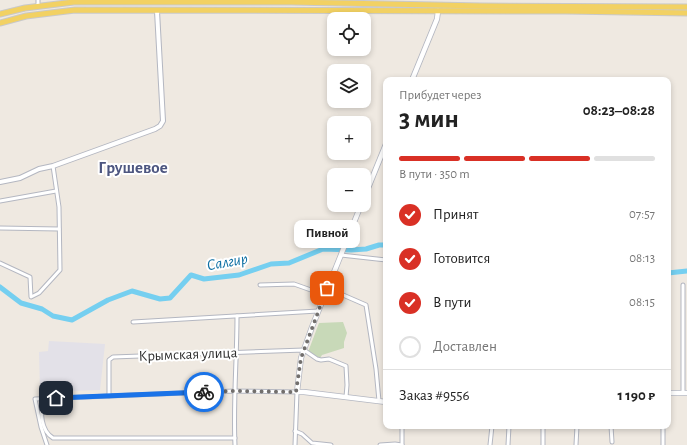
<!DOCTYPE html>
<html lang="ru">
<head>
<meta charset="utf-8">
<style>
  body { margin:0; font-family:"Alegreya Sans",sans-serif; background:#f6f6f6; color:#222; height:100vh; display:flex; flex-direction:column; font-size:15px; white-space:nowrap }
  * { box-sizing:border-box; margin:0 }
  p { font-size:13px; color:#767676 }
  .icon { flex:none; width:22px; height:22px; fill:none; stroke:currentColor; stroke-width:2; stroke-linecap:round; stroke-linejoin:round }
  .map { position:relative; flex:1; overflow:hidden }
  .side { position:absolute; left:383px; top:77px; width:288px; height:352px; display:flex; flex-direction:column; background:#fff; border-radius:8px; box-shadow:0 2px 6px #0003 }
  .side>* { flex:none }
  .tools { position:absolute; left:327px; top:12px; display:grid; gap:8px }
  .tools a { display:grid; place-items:center; width:44px; height:44px; border-radius:8px; background:#fff; box-shadow:0 2px 6px #0003; font-size:20px }
  .pin { position:absolute; display:grid; place-items:center; width:34px; height:34px; color:#fff; margin:-17px; border-radius:8px; box-shadow:0 2px 6px #0006 }
  .courier { position:absolute; display:grid; place-items:center; width:40px; height:40px; margin:-20px; border:3px solid #1a73e8; border-radius:50%; background:#fff; color:#222; box-shadow:0 1px 5px #0007 }
  .bubble { position:absolute; height:28px; border-radius:8px; background:#fff; box-shadow:0 2px 6px #0003; font-size:13px; font-weight:700; line-height:28px; text-align:center }
  .head em { font-style:normal; font-weight:700 }
  .head div { display:flex; flex-direction:column-reverse }
  .head { display:flex; align-items:center; justify-content:space-between; height:68px; padding:0 16px }
  h1 { font-size:26px; font-weight:700; line-height:30px }
  .bar { display:grid; grid-template-columns:repeat(4,1fr); gap:6px 4px; align-content:center; height:48px; padding:0 16px }
  .bar i { height:5px; border-radius:3px; background:#e0e0e0 }
  .bar .active { background:#d93025 }
  .bar p { grid-column:span 4 }
  .line { display:flex; align-items:center; gap:10px; padding:0 16px; border-top:1px solid #e0e0e0 }
  .line div { flex:1 }
  ol { padding:0 16px; list-style:none }
  li { display:flex; align-items:center; gap:12px; height:44px }
  li p { margin-inline-start:auto }
  li .icon { padding:4px; border-radius:50%; background:#d93025; color:#fff; stroke-width:4 }
  li:last-child { color:#767676 }
  li i { width:22px; height:22px; border:2px solid #e0e0e0; border-radius:50% }
  .map>svg:first-child { display:block }
</style>
</head>
<body>
<div class="map">
<svg width="687" height="445" viewBox="0 0 687 445">
  <rect width="100%" height="100%" fill="#efe9e1"/>
  <polygon fill="#e3e1e8" points="49,341 105,344 100,390 40,392 39,352 48,351"/>
  <polygon fill="#c8d9b8" points="343,322 347,333 344,342 344,348 322,355 320,358 317,359 308,352 319,323"/>
  <g fill="none" stroke-linecap="round" stroke-linejoin="round">
    <g stroke="#75cff0" stroke-width="5">
      <polyline points="668,273 687,271"/>
      <polyline points="0,287 21,303 42,309 53,316 72,320 108,300 132,291 160,299 170,298 191,275 204,279 239,275 271,264 289,263 323,249 351,250 366,249 379,245 386,245"/>
    </g>
    <defs>
      <g id="minor">
        <polyline points="38,0 38,6"/>
        <polyline points="0,201 56,191"/>
        <polyline points="0,228 59,229"/>
        <polyline points="341,255 386,260"/>
        <polyline points="0,263 30,277 31,297 39,293 60,270 59,207 53,166"/>
        <polyline points="260,285 294,284 325,295"/>
        <polyline points="327,288 366,305 376,369 379,401"/>
        <polyline points="133,322 318,311"/>
        <polyline points="683,393 683,285"/>
        <polyline points="109,396 109,360 113,357 304,350 317,359 321,360 329,359 346,366 347,385 346,397"/>
        <path d="M42 399C41 412 40 430 53 438H235"/>
        <polyline points="402,426 402,445"/>
        <polyline points="611,426 612,442"/>
        <polyline points="663,426 663,445"/>
        <polyline points="295,431 302,434 312,443 331,445"/>
        <polyline points="47,445 41,427 35,399 234,391 297,392 295,445"/>
        <path d="M235 445C233 402 237 359 237 316"/>
        <polyline points="380,445 395,444 402,445"/>
        <polyline points="490,445 492,426"/>
        <polyline points="508,445 509,426"/>
        <polyline points="543,445 543,426"/>
        <polyline points="576,445 577,426"/>
      </g>
      <polyline id="tertiary" points="0,182 20,178 39,169 53,166 155,129 160,126 163,121 157,11"/>
      <g id="secondary">
        <polyline points="412,80 437,19 438,11"/>
        <polyline points="364,198 386,144"/>
        <polyline points="361,205 312,327 301,358 297,392 304,392 386,402"/>
        <polyline points="668,393 687,393"/>
      </g>
      <g id="primary">
        <polyline points="0,14 25,8 74,2 291,2 482,6 687,7"/>
        <polyline points="0,23 26,16 75,10 566,11 687,13"/>
      </g>
    </defs>
    <use href="#minor" stroke="#b4b7c1" stroke-width="5"/>
    <use href="#tertiary" stroke="#b4b7c1" stroke-width="6"/>
    <use href="#secondary" stroke="#b4b7c1" stroke-width="6"/>
    <use href="#primary" stroke="#c9c9c9" stroke-width="7"/>
    <use href="#minor" stroke="#fff" stroke-width="3"/>
    <use href="#tertiary" stroke="#fff" stroke-width="4"/>
    <use href="#secondary" stroke="#fff" stroke-width="4.5"/>
    <use href="#primary" stroke="#f2d163" stroke-width="5"/>
  </g>
  <g fill="none" stroke-linecap="round" stroke-linejoin="round">
    <polyline stroke="#726f6d" stroke-width="4" stroke-dasharray="0 7.2" points="204,392 234,391 296,392 301,358 327,288"/>
    <polyline stroke="#1a73e8" stroke-width="5" points="56,398 204,392"/>
  </g>
  <g text-anchor="middle" stroke-width="4" stroke-linejoin="round" paint-order="stroke">
    <g font-size="15" fill="#2e2e2e" stroke="#fff">
      <text transform="translate(188 354) rotate(-2)" y="5">Крымская улица</text>
    </g>
    <g font-size="16" font-style="italic" fill="#0d6fa3" stroke="#fff">
      <text transform="translate(227 261) rotate(-10)" y="6">Салгир</text>
    </g>
    <g font-size="17" font-weight="bold" fill="#4d5680" stroke="#fff">
      <text x="133" y="173">Грушевое</text>
    </g>
  </g>
</svg>
<div class="tools">
<a><svg class="icon" aria-label="locate" viewBox="0 0 24 24"><circle cx="12" cy="12" r="6"/><path d="M12 2v4M12 18v4M2 12h4M18 12h4"/></svg></a>
<a><svg class="icon" aria-label="layers" viewBox="0 0 24 24"><path d="M12 4l9 5-9 5-9-5zM3 14l9 5 9-5"/></svg></a>
<a>+</a>
<a>−</a>
</div>
<div class="pin" style="left:327px;top:288px;background:#ea580c"><svg class="icon" aria-label="bag" viewBox="0 0 24 24"><path d="M5 8h14l-1 12H6zM9 8a3 3 0 0 1 6 0"/></svg></div>
<div class="pin" style="left:56px;top:398px;background:#1f2937"><svg class="icon" aria-label="home" viewBox="0 0 24 24"><path d="M3 11l9-7 9 7M6 9v11h12V9"/></svg></div>
<div class="courier" style="left:204px;top:392px"><svg class="icon" aria-label="bike" viewBox="0 0 24 24"><circle cx="6" cy="16" r="4"/><circle cx="18" cy="16" r="4"/><path d="M6 16l4-8h5l3 8M10 8l3 8H6M13 5h3"/></svg></div>
<div class="bubble" style="left:294px;top:220px;width:66px">Пивной</div>
<section class="side">
<div class="head"><div><h1>3 мин</h1><p>Прибудет через</p></div><em>08:23–08:28</em></div>
<div class="bar"><i class="active"></i><i class="active"></i><i class="active"></i><i></i><p>В пути · 350 m</p></div>
<ol>
<li><svg class="icon" aria-label="check" viewBox="0 0 24 24"><path d="M5 12l5 5 9-10"/></svg>Принят<p>07:57</p></li>
<li><svg class="icon" aria-label="check" viewBox="0 0 24 24"><path d="M5 12l5 5 9-10"/></svg>Готовится<p>08:13</p></li>
<li><svg class="icon" aria-label="check" viewBox="0 0 24 24"><path d="M5 12l5 5 9-10"/></svg>В пути<p>08:15</p></li>
<li><i></i>Доставлен</li>
</ol>
<div class="line" style="height:52px"><div>Заказ #9556</div><b>1 190 ₽</b></div>
</section>
</div>
</body>
</html>
